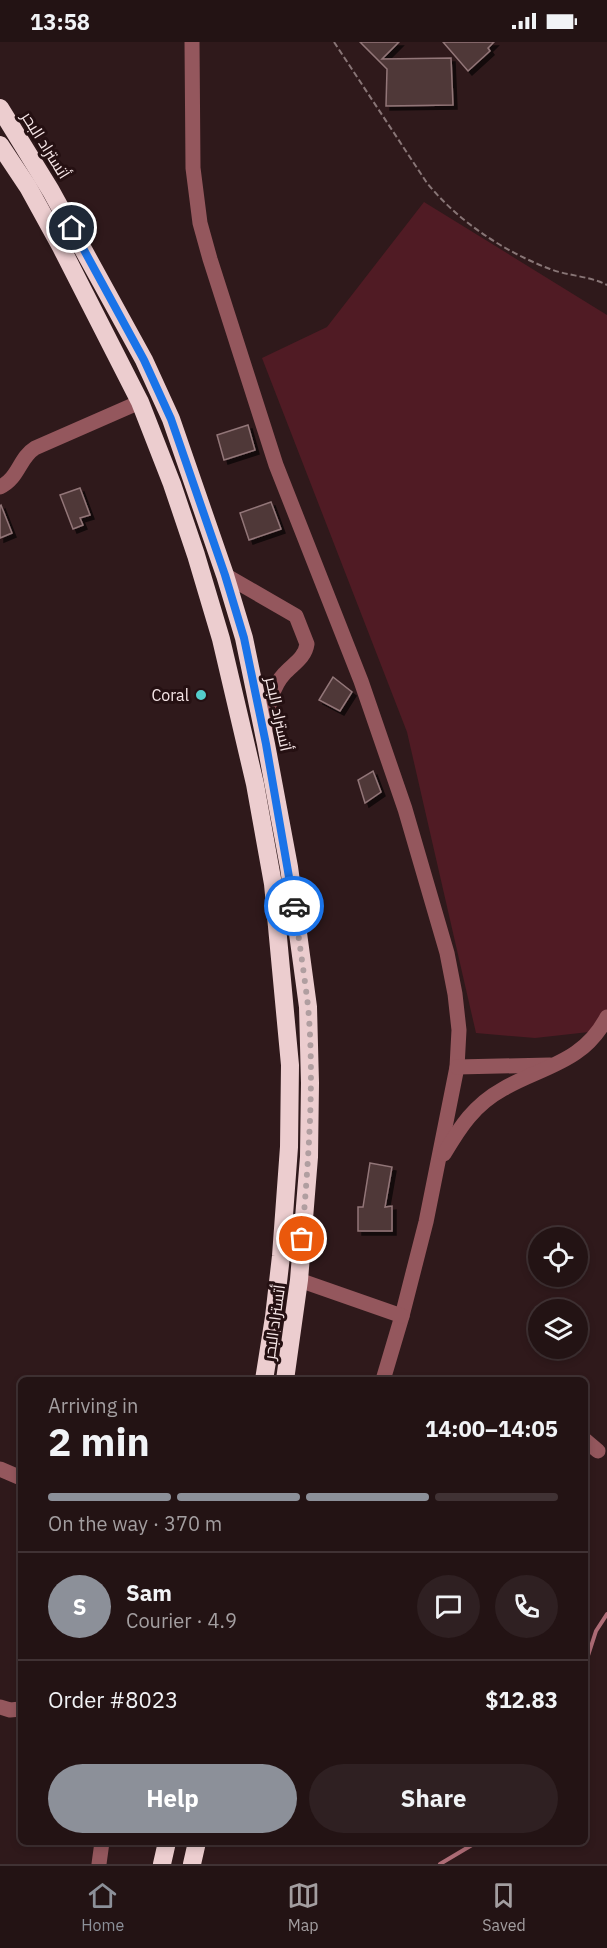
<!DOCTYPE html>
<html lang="en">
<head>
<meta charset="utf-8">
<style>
  body { margin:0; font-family:"IBM Plex Sans",Cairo,sans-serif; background:#2f2022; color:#f1f3f6; height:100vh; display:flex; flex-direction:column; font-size:22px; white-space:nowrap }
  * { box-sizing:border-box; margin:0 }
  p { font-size:20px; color:#a39ea0 }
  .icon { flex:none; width:33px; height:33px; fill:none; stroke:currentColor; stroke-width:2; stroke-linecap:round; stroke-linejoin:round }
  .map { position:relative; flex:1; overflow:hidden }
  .side { position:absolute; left:18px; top:1335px; width:570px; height:468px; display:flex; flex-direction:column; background:#231314; border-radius:9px; box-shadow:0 3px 9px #0003,0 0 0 2px #403234 }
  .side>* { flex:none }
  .tools { position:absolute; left:528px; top:1185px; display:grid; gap:12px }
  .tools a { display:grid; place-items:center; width:60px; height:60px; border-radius:50%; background:#231314; box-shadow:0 3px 9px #0003,0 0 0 2px #403234; font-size:30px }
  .pin { position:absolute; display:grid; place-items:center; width:51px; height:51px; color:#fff; margin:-26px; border:3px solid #fff; border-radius:50%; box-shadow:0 2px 6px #0007 }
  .courier { position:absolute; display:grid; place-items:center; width:60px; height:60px; margin:-30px; border:4px solid #1a73e8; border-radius:50%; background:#fff; color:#222; box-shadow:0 2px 8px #0007 }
  .headline em { font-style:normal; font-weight:700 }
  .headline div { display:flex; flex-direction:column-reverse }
  .headline { display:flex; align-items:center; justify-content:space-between; height:102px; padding:0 30px }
  h1 { font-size:39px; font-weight:700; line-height:45px }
  .bar { display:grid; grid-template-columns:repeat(4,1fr); gap:9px 6px; align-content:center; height:72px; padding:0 30px }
  .bar i { height:8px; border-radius:4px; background:#403234 }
  .bar .current { background:#8c9099 }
  .bar p { grid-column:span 4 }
  .line { display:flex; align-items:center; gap:15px; padding:0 30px; border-top:2px solid #403234 }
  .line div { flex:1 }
  .round { display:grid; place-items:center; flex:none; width:63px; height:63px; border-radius:32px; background:#2f2022 }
  .action { display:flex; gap:12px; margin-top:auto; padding:12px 30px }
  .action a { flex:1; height:69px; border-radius:36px; background:#8c9099; color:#fff; font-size:24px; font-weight:700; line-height:69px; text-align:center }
  .action a+a { background:#2f2022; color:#f1f3f6 }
  .status { display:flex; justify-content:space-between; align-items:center; height:42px; padding:0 30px; background:#231314; direction:ltr }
  .status svg { height:16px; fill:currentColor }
  .tab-bar { display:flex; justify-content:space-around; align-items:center; height:84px; border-top:2px solid #403234; background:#231314; font-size:16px; color:#a39ea0 }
  .tab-bar a { display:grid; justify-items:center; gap:3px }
  .tab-bar .current { color:#8c9099 }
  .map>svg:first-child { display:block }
</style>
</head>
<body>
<div class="status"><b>13:58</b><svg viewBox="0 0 49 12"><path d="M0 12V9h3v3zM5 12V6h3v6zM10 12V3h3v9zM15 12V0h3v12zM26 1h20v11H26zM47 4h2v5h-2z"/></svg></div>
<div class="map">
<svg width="607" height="1822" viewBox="0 0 607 1822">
  <defs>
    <filter id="shadow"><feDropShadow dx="4" dy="4" stdDeviation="0" flood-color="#0009"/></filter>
  </defs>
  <rect width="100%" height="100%" fill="#2f191b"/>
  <polygon fill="#501b24" points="424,160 607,273 607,988 535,996 476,991 407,690 262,316 327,285"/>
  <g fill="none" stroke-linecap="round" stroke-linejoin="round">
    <g stroke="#ae6c76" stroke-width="4">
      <polyline points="585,1623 596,1589 607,1572"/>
      <polyline points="440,1822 477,1800"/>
    </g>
  </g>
  <g fill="#503739" stroke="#927678" stroke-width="1.5" filter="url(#shadow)">
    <polygon points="360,0 399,0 382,17 451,16 453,63 386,64 387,27"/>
    <polygon points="443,0 494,0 488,6 490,9 468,29"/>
    <polygon points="248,383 255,408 224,418 217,393"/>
    <polygon points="80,446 90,473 80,476 83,483 73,487 60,453"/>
    <polygon points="271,460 281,487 249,498 240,471"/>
    <polygon points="1,463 12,491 0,496 0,464"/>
    <polygon points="333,635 352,650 340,669 319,658"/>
    <polygon points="373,729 381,750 365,761 358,738"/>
    <polygon points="370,1121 392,1125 385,1165 392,1164 392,1189 358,1189 358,1165 363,1165"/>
  </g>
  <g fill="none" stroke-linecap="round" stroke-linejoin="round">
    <path stroke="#887576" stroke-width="2" stroke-dasharray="6 3" stroke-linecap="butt" d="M334 0 427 141C459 180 503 209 550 227 568 234 590 234 607 243"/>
    <g stroke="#94575d" stroke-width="15">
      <polyline points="192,0 193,126 200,181 210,217 276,423 361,639 405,767 447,911 455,952 459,988 457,1025 426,1180 402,1274 383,1338"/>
      <path d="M0 445C19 436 19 416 35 406L140 360"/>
      <path d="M225 533 296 574 307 602C305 616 293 622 284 632 271 646 267 669 265 687"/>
      <polyline points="457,1025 550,1023"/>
      <path d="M444 1112C460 1085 474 1063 503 1047 543 1024 583 1021 607 975"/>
      <polyline points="299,1238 402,1274"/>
      <polyline points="585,1398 598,1409"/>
      <polyline points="0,1427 21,1436"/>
      <polyline points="0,1665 10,1668 21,1667"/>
      <polyline points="99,1822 102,1800"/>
    </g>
    <g stroke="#eccdcf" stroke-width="18">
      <polyline points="0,66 51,149 144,318 171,377 225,533 244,596 266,702 289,825 308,965 310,1041 309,1115 299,1238 285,1338"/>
      <polyline points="0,103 28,145 61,205 140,360 172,442 196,513 221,597 255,742 273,842 290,1023 289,1105 281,1214 274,1275 264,1338"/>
      <polyline points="162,1822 167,1800"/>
      <polyline points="192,1822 197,1800"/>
    </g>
  </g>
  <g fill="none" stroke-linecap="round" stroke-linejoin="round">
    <path stroke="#b09ea0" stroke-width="6" stroke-dasharray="0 10.8" d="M294 864C299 897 304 931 308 964 315 1041 308 1120 302 1197"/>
    <polyline stroke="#1a73e8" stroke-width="8" points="72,186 144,318 171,377 225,533 244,596 266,702 294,864"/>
  </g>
  <circle fill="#53cdcb" stroke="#251012" stroke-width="2" cx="201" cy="653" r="6"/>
  <g text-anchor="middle" stroke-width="6" stroke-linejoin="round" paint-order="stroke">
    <g font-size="16" fill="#f6e6e7" stroke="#251012">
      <text transform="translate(46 103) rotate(58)" y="6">أتستراد البحر</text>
      <text transform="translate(279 672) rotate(78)" y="6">أتستراد البحر</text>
      <text transform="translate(274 1280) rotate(-82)" y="6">أتستراد البحر</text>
    </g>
    <g font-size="16" fill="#f6e6e7" stroke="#251012" text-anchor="end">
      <text x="189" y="659">Coral</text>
    </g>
  </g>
</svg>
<div class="tools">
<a><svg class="icon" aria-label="locate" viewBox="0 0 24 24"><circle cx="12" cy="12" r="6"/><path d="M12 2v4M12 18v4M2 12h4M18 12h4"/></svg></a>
<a><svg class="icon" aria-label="layers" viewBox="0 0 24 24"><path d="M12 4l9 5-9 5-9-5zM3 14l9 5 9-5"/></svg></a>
</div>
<div class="pin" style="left:302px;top:1197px;background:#ea580c"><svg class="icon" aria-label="bag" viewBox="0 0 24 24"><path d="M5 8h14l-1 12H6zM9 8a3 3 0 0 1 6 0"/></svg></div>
<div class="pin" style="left:72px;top:186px;background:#1f2937"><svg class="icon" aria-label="home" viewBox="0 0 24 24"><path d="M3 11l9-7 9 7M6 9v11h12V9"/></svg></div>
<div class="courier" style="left:294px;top:864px"><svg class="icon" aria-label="car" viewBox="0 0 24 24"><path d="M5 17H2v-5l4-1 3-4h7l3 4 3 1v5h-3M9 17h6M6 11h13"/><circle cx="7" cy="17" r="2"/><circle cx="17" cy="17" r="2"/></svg></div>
<section class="side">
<div class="headline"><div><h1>2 min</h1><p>Arriving in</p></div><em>14:00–14:05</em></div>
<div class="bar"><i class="current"></i><i class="current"></i><i class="current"></i><i></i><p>On the way · 370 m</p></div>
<div class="line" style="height:108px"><b class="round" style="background:#8c9099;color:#fff">S</b><div><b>Sam</b><p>Courier · 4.9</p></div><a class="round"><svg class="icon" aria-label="chat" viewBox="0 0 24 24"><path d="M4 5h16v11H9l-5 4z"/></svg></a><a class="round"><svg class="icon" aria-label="phone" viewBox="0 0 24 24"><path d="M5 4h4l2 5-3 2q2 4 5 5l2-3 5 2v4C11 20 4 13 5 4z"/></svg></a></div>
<div class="line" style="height:78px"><div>Order #8023</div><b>$12.83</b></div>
<div class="action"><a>Help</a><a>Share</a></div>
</section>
</div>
<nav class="tab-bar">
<a class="current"><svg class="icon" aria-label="home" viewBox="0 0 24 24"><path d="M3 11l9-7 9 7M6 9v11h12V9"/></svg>Home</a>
<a><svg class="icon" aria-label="map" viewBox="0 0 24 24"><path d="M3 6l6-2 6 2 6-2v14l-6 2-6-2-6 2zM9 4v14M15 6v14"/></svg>Map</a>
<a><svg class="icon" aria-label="saved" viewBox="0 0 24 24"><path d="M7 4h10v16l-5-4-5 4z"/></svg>Saved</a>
</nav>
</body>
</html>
